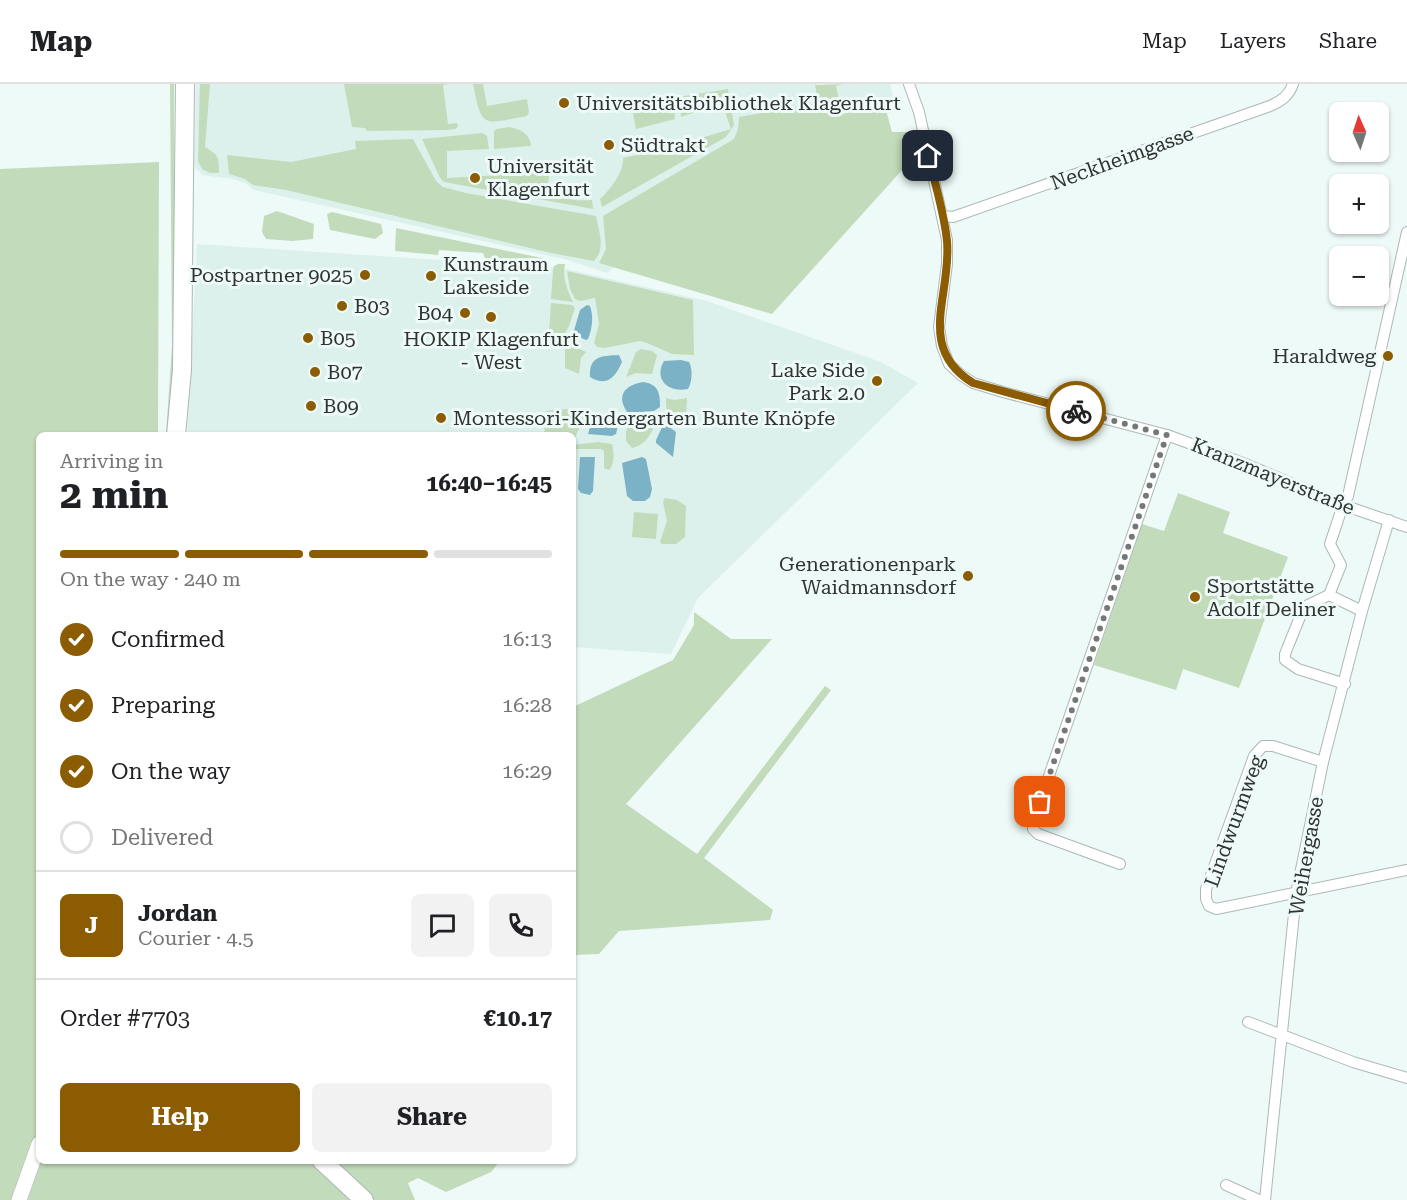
<!DOCTYPE html>
<html lang="en">
<head>
<meta charset="utf-8">
<style>
  body { margin:0; font-family:"Roboto Serif",serif; background:#f2f2f2; color:#202124; height:100vh; display:flex; flex-direction:column; font-size:22px; white-space:nowrap }
  * { box-sizing:border-box; margin:0 }
  p { font-size:20px; color:#757577 }
  .icon { flex:none; width:33px; height:33px; fill:none; stroke:currentColor; stroke-width:2; stroke-linecap:round; stroke-linejoin:round }
  .map { position:relative; flex:1; overflow:hidden }
  .sheet { position:absolute; left:36px; top:348px; width:540px; height:732px; display:flex; flex-direction:column; background:#fff; border-radius:9px; box-shadow:0 2px 4px #0004 }
  .sheet>* { flex:none }
  .needle { width:39px; rotate:357deg }
  .fabs { position:absolute; left:1329px; top:18px; display:grid; gap:12px }
  .fabs a { display:grid; place-items:center; width:60px; height:60px; border-radius:9px; background:#fff; box-shadow:0 2px 4px #0004; font-size:30px }
  .pin { position:absolute; display:grid; place-items:center; width:51px; height:51px; color:#fff; margin:-26px; border-radius:12px; box-shadow:0 3px 9px #0006 }
  .courier { position:absolute; display:grid; place-items:center; width:60px; height:60px; margin:-30px; border:4px solid #8b5c01; border-radius:50%; background:#fff; color:#222; box-shadow:0 2px 8px #0007 }
  .headline em { font-style:normal; font-weight:700 }
  .headline div { display:flex; flex-direction:column-reverse }
  .headline { display:flex; align-items:center; justify-content:space-between; height:102px; padding:0 24px }
  h1 { font-size:39px; font-weight:700; line-height:45px }
  .bar { display:grid; grid-template-columns:repeat(4,1fr); gap:9px 6px; align-content:center; height:72px; padding:0 24px }
  .bar i { height:8px; border-radius:4px; background:#e0e0e0 }
  .bar .current { background:#8b5c01 }
  .bar p { grid-column:span 4 }
  .line { display:flex; align-items:center; gap:15px; padding:0 24px; border-top:2px solid #e0e0e0 }
  .line div { flex:1 }
  .round { display:grid; place-items:center; flex:none; width:63px; height:63px; border-radius:9px; background:#f2f2f2 }
  ol { padding:0 24px; list-style:none }
  li { display:flex; align-items:center; gap:18px; height:66px }
  li p { margin-inline-start:auto }
  li .icon { padding:6px; border-radius:50%; background:#8b5c01; color:#fff; stroke-width:4 }
  li:last-child { color:#757577 }
  li i { width:33px; height:33px; border:3px solid #e0e0e0; border-radius:50% }
  .action { display:flex; gap:12px; margin-top:auto; padding:12px 24px }
  .action a { flex:1; height:69px; border-radius:9px; background:#8b5c01; color:#fff; font-size:24px; font-weight:700; line-height:69px; text-align:center }
  .action a+a { background:#f2f2f2; color:#202124 }
  header { display:flex; align-items:center; gap:36px; box-sizing:border-box; height:84px; padding:0 30px; background:#fff; border-bottom:2px solid #e0e0e0 }
  header strong { font-size:28px }
  nav { display:flex; gap:33px; margin-inline-start:auto; font-size:21px }
  .map>svg:first-child { display:block }
</style>
</head>
<body>
<header>
<strong>Map</strong>
<nav><a>Map</a><a>Layers</a><a>Share</a></nav>
</header>
<div class="map">
<svg width="1407" height="1116" viewBox="0 0 1407 1116">
  <rect width="100%" height="100%" fill="#eefaf7"/>
  <g fill="#dcf1ec">
    <polygon points="196,0 818,0 815,1 818,19 607,189 568,176 254,106 245,99 233,95 202,91 195,83 194,79"/>
    <polygon points="843,0 890,0 894,17 843,30 836,2"/>
    <polygon points="197,160 562,184 707,217 881,278 918,299 698,514 671,570 573,563 573,351 187,351"/>
  </g>
  <g fill="#c2dbbb">
    <polygon points="170,0 174,0 174,24 175,262 170,351 166,351 172,262"/>
    <path d="M200 0H210L205 63C219 72 219 72 219 89H210L202 85 198 77Z"/>
    <polygon points="344,0 449,0 443,1 448,40 457,39 458,43 455,45 448,46 367,47 365,44 352,43"/>
    <path d="M473 0H483L487 22 527 15 529 28 527 32C483 40 482 46 473 0Z"/>
    <polygon points="843,0 836,2 843,30 884,19 892,48 908,48 921,65 772,230 599,179 606,165 603,132 734,55 738,45 739,33 818,19 815,1"/>
    <path d="M728 5 734 41 726 53 602 123 600 115C610 106 624 88 623 74L671 63 731 45 722 19 681 33 679 17 684 12Z"/>
    <polygon points="670,15 674,20 675,35 636,45 632,24 633,22"/>
    <path d="M509 43C521 45 530 50 531 62L494 65V47L497 45Z"/>
    <path d="M482 49 487 52 489 65 447 67V94L521 90 550 86 548 99 551 100C557 117 576 117 592 116L593 125 444 98 440 94 422 55Z"/>
    <path d="M413 55 436 97 443 103 466 109 596 132C599 147 606 165 594 177L551 169 286 106 253 101 245 95 229 90 227 71 291 78 356 65 355 57Z"/>
    <polygon points="159,78 158,351 39,351 39,1077 500,1077 491,1088 446,1108 418,1094 408,1099 415,1116 0,1116 0,85"/>
    <polygon points="277,127 314,140 313,155 292,157 266,155 262,148 264,132"/>
    <polygon points="332,128 381,140 383,149 375,155 330,146 327,130"/>
    <polygon points="396,144 547,175 546,179 485,174 483,169 439,166 438,171 395,167"/>
    <path d="M558 180H565C562 193 567 205 573 218L551 215 553 186 554 182Z"/>
    <polygon points="567,187 693,216 694,271 672,270 647,259 640,257 605,264 597,263 594,259 599,240 595,214 580,217 575,215 570,205"/>
    <polygon points="551,219 572,221 575,224 569,242 564,251 549,249"/>
    <polygon points="568,259 586,268 581,274 579,290 565,284 565,262"/>
    <polygon points="641,265 652,267 657,271 652,290 636,289 626,293 636,268"/>
    <path d="M666 314 674 316 687 314 686 335 679 340C667 333 666 327 666 314Z"/>
    <polygon points="578,324 585,325 586,328 575,354 573,354 573,351 544,351 546,327"/>
    <path d="M644 336 656 337C651 350 647 360 632 364L626 357V347L630 340Z"/>
    <path d="M598 358 612 360C614 369 615 380 609 386L604 384V367L601 365H573V361Z"/>
    <polygon points="1178,409 1230,428 1223,449 1288,473 1239,604 1183,585 1176,606 1094,581 1142,440 1164,447"/>
    <polygon points="665,414 677,416 686,422 685,453 676,460 662,460 660,458 667,437 663,418"/>
    <polygon points="634,428 658,430 656,455 632,453"/>
    <polygon points="694,528 731,555 772,555 626,720 697,770 825,602 831,606 704,774 773,826 770,836 619,847 599,870 573,871 573,623 673,576 694,541"/>
  </g>
  <g fill="#7cb2c6">
    <path d="M587 221 590 222C594 233 592 245 588 255L586 256 573 250 580 226Z"/>
    <path d="M619 271 622 278C615 294 607 303 590 293 589 272 601 272 619 271Z"/>
    <path d="M681 276 689 278C693 284 692 299 688 305 669 309 653 296 664 277Z"/>
    <path d="M643 298C658 300 660 308 660 323L654 327 628 329C615 312 625 301 643 298Z"/>
    <path d="M594 330C601 329 613 335 618 341L616 350 612 352 588 350Z"/>
    <polygon points="664,339 676,348 673,373 656,359 656,356"/>
    <polygon points="580,373 595,373 593,407 590,411 581,409 578,405"/>
    <polygon points="642,373 646,375 652,405 650,413 645,417 633,417 627,412 622,379"/>
  </g>
  <g fill="none" stroke-linecap="round" stroke-linejoin="round">
    <defs>
      <g id="street">
        <polyline points="909,0 919,28 947,156 947,180 939,243 942,262 949,280 961,291 973,299 1003,308 1167,351 1248,381 1343,421 1407,443"/>
        <path d="M942 132 953 133 1270 22C1281 17 1289 12 1293 0"/>
        <polyline points="1329,511 1362,527"/>
        <polyline points="1345,600 1298,585 1285,576 1285,570 1304,523 1329,511 1341,481 1330,460 1343,421 1348,412 1407,148"/>
        <polyline points="1323,678 1273,662 1263,662 1254,672 1206,805 1206,815 1209,822 1216,825 1407,786"/>
        <polyline points="1120,780 1038,750 1033,745 1033,738 1167,351"/>
        <polyline points="1248,938 1353,978 1407,994"/>
        <polyline points="1226,1101 1259,1116"/>
        <polyline points="1265,1116 1296,810 1323,678 1362,527 1389,436"/>
      </g>
      <polyline id="secondary" points="19,1116 39,1060"/>
      <g id="primary">
        <polyline points="176,351 182,286 185,0"/>
        <polyline points="322,1077 364,1116"/>
      </g>
    </defs>
    <use href="#street" stroke="#adb8b6" stroke-width="12"/>
    <use href="#secondary" stroke="#adb8b6" stroke-width="16"/>
    <use href="#primary" stroke="#adb8b6" stroke-width="20"/>
    <use href="#street" stroke="#fff" stroke-width="10"/>
    <use href="#secondary" stroke="#fff" stroke-width="15"/>
    <use href="#primary" stroke="#fff" stroke-width="18"/>
  </g>
  <g fill="none" stroke-linecap="round" stroke-linejoin="round">
    <polyline stroke="#727977" stroke-width="6" stroke-dasharray="0 10.8" points="1040,718 1167,351 1076,327"/>
    <path stroke="#8b5c01" stroke-width="8" d="M928 72C935 99 944 128 947 157 952 211 915 263 973 299L1076 327"/>
  </g>
  <g fill="#8b5c01" stroke="#eefaf7" stroke-width="2">
    <circle cx="564" cy="19" r="6"/>
    <circle cx="609" cy="61" r="6"/>
    <circle cx="475" cy="94" r="6"/>
    <circle cx="365" cy="191" r="6"/>
    <circle cx="431" cy="192" r="6"/>
    <circle cx="342" cy="222" r="6"/>
    <circle cx="465" cy="229" r="6"/>
    <circle cx="491" cy="233" r="6"/>
    <circle cx="308" cy="254" r="6"/>
    <circle cx="1388" cy="272" r="6"/>
    <circle cx="315" cy="288" r="6"/>
    <circle cx="877" cy="297" r="6"/>
    <circle cx="311" cy="322" r="6"/>
    <circle cx="441" cy="334" r="6"/>
    <circle cx="968" cy="492" r="6"/>
    <circle cx="1195" cy="513" r="6"/>
  </g>
  <g text-anchor="middle" stroke-width="6" stroke-linejoin="round" paint-order="stroke">
    <g font-size="20" fill="#2f3332" stroke="#eefaf7" text-anchor="start">
      <text x="576" y="26">Universitätsbibliothek Klagenfurt</text>
      <text x="621" y="68">Südtrakt</text>
      <text x="487" y="89">Universität<tspan x="487" dy="23">Klagenfurt</tspan></text>
      <text x="443" y="187">Kunstraum<tspan x="443" dy="23">Lakeside</tspan></text>
      <text x="353" y="198" text-anchor="end">Postpartner 9025</text>
      <text x="354" y="229">B03</text>
      <text x="453" y="236" text-anchor="end">B04</text>
      <text x="320" y="261">B05</text>
      <text x="491" y="262" text-anchor="middle">HOKIP Klagenfurt<tspan x="491" dy="23">- West</tspan></text>
      <text x="1376" y="279" text-anchor="end">Haraldweg</text>
      <text x="865" y="293" text-anchor="end">Lake Side<tspan x="865" dy="23">Park 2.0</tspan></text>
      <text x="327" y="295">B07</text>
      <text x="323" y="329">B09</text>
      <text x="453" y="341">Montessori-Kindergarten Bunte Knöpfe</text>
      <text x="956" y="487" text-anchor="end">Generationenpark<tspan x="956" dy="23">Waidmannsdorf</tspan></text>
      <text x="1207" y="509">Sportstätte<tspan x="1207" dy="23">Adolf Deliner</tspan></text>
    </g>
    <g font-size="20" fill="#2f3332" stroke="#eefaf7">
      <text transform="translate(1122 74) rotate(-20)" y="7">Neckheimgasse</text>
      <text transform="translate(1273 392) rotate(22)" y="7">Kranzmayerstraße</text>
      <text transform="translate(1234 737) rotate(-70)" y="7">Lindwurmweg</text>
      <text transform="translate(1306 772) rotate(-80)" y="7">Weihergasse</text>
    </g>
  </g>
</svg>
<div class="fabs">
<a><svg class="needle" viewBox="-14 -14 28 28"><path d="M0-13l5 13h-10z" fill="#e53935"/><path d="M0 13l5-13h-10z" fill="#757577"/></svg></a>
<a>+</a>
<a>−</a>
</div>
<div class="pin" style="left:1040px;top:718px;background:#ea580c"><svg class="icon" aria-label="bag" viewBox="0 0 24 24"><path d="M5 8h14l-1 12H6zM9 8a3 3 0 0 1 6 0"/></svg></div>
<div class="pin" style="left:928px;top:72px;background:#1f2937"><svg class="icon" aria-label="home" viewBox="0 0 24 24"><path d="M3 11l9-7 9 7M6 9v11h12V9"/></svg></div>
<div class="courier" style="left:1076px;top:327px"><svg class="icon" aria-label="bike" viewBox="0 0 24 24"><circle cx="6" cy="16" r="4"/><circle cx="18" cy="16" r="4"/><path d="M6 16l4-8h5l3 8M10 8l3 8H6M13 5h3"/></svg></div>
<section class="sheet">
<div class="headline"><div><h1>2 min</h1><p>Arriving in</p></div><em>16:40–16:45</em></div>
<div class="bar"><i class="current"></i><i class="current"></i><i class="current"></i><i></i><p>On the way · 240 m</p></div>
<ol>
<li><svg class="icon" aria-label="check" viewBox="0 0 24 24"><path d="M5 12l5 5 9-10"/></svg>Confirmed<p>16:13</p></li>
<li><svg class="icon" aria-label="check" viewBox="0 0 24 24"><path d="M5 12l5 5 9-10"/></svg>Preparing<p>16:28</p></li>
<li><svg class="icon" aria-label="check" viewBox="0 0 24 24"><path d="M5 12l5 5 9-10"/></svg>On the way<p>16:29</p></li>
<li><i></i>Delivered</li>
</ol>
<div class="line" style="height:108px"><b class="round" style="background:#8b5c01;color:#fff">J</b><div><b>Jordan</b><p>Courier · 4.5</p></div><a class="round"><svg class="icon" aria-label="chat" viewBox="0 0 24 24"><path d="M4 5h16v11H9l-5 4z"/></svg></a><a class="round"><svg class="icon" aria-label="phone" viewBox="0 0 24 24"><path d="M5 4h4l2 5-3 2q2 4 5 5l2-3 5 2v4C11 20 4 13 5 4z"/></svg></a></div>
<div class="line" style="height:78px"><div>Order #7703</div><b>€10.17</b></div>
<div class="action"><a>Help</a><a>Share</a></div>
</section>
</div>
</body>
</html>
